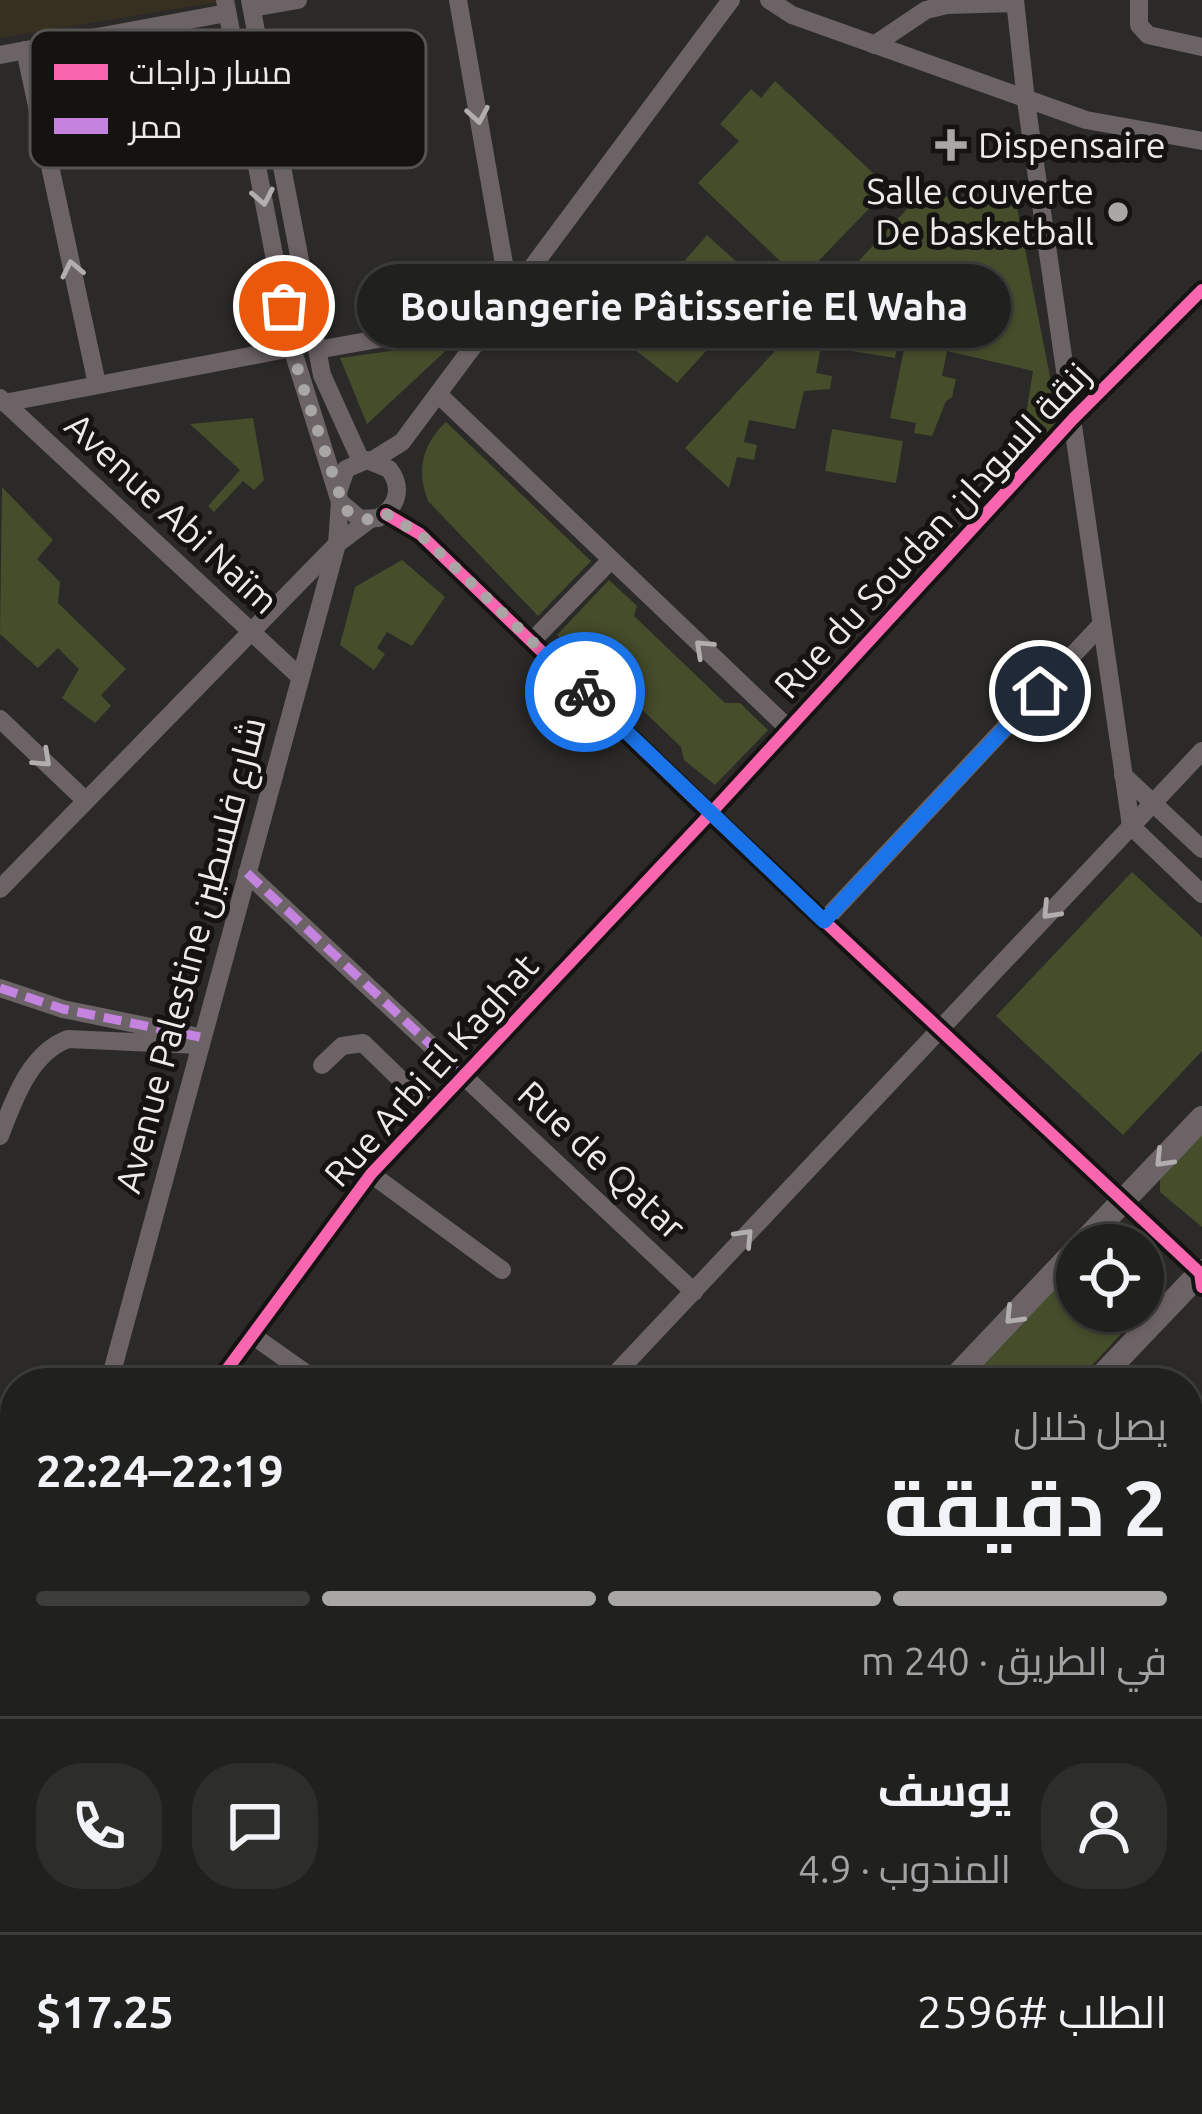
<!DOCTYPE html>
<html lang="ar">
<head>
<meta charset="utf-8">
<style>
  body { margin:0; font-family:Ubuntu,Cairo,sans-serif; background:#2d2d2b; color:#f1f3f6; direction:rtl; height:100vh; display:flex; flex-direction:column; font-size:45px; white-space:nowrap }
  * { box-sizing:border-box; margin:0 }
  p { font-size:39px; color:#a2a3a4 }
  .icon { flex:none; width:66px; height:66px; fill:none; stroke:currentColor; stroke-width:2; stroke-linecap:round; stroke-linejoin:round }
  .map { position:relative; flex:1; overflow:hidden; direction:ltr }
  .details { position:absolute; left:0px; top:1368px; width:1203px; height:747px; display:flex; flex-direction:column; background:#20201e; border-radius:48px 48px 0 0; box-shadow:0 3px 9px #0004,0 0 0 3px #3d3e3c; direction:rtl }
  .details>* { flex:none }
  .buttons { position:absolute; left:1056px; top:1224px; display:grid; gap:24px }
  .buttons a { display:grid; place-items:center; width:108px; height:108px; border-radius:50%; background:#20201e; box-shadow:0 3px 9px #0004,0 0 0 3px #3d3e3c; font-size:60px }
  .pin { position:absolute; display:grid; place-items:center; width:102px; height:102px; color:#fff; margin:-51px; border:6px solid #fff; border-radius:50%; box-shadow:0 3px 12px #0007 }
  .courier { position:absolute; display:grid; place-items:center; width:120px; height:120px; margin:-60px; border:9px solid #1a73e8; border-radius:50%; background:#fff; color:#222; box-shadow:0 3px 15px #0007 }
  .bubble { position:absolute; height:84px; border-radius:42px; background:#20201e; box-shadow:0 3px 9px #0004,0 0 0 3px #3d3e3c; font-size:39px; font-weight:700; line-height:84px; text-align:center; direction:rtl }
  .head em { font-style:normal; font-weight:700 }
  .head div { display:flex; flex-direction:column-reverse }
  .head { display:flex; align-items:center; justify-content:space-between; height:204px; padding:0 36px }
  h1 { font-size:78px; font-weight:700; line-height:90px }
  .bar { display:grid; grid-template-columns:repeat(4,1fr); gap:18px 12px; align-content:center; height:144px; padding:0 36px }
  .bar i { height:15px; border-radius:9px; background:#3d3e3c }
  .bar .on { background:#a8a7a5 }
  .bar p { grid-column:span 4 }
  .line { display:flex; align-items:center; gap:30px; padding:0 36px; border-top:3px solid #3d3e3c }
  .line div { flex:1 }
  .round { display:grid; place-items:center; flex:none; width:126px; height:126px; border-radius:48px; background:#2d2d2b }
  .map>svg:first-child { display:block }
</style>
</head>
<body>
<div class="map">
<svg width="1202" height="2114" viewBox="0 0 1202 2114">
  <rect width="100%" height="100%" fill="#2b2a28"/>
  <polygon fill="#373021" points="0,0 218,0 218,2 0,38"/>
  <g fill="#464d2b">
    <polygon points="775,81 889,188 800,280 698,183 739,141 720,124 751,89 761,98"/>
    <polygon points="933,181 946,197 1014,192 1059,423 1024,460 1012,450 1014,440 1022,440 1033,371 947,351 942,376 956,379 952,397 946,401 932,436 914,433 916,423 890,418 906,340 947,351 959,288 920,280 920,275 882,269 872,317 902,324 895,358 821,346 816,373 832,376 830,389 804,391 795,429 749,420 744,442 757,445 754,460 737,457 729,488 685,448"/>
    <polygon points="707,235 764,287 677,383 605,326 620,310 636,317"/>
    <polygon points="455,342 367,424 340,358"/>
    <polygon points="253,418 264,480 254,490 243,481 214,512 208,506 240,470 190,424"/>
    <path d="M446 422 591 561 538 616 428 501C416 471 422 444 446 422Z"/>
    <polygon points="832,429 903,441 896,483 825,471"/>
    <polygon points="2,487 53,540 37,559 60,582 58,603 126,669 101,695 111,706 95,723 62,698 79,669 58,648 38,668 0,634"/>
    <polygon points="402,560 445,597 412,646 387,632 377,648 385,654 374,670 340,645 355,587"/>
    <polygon points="609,580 637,606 634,616 725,703 740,703 768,730 715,785 684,760 681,747 602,671 588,667 557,635"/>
    <polygon points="1132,872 1202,937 1202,1051 1123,1135 996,1016"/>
    <polygon points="1202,1123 1202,1227 1160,1192 1160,1176"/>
    <polygon points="1077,1253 1077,1311 1142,1311 1076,1383 951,1383"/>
    <polygon points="286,2100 411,2100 396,2114 274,2114"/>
  </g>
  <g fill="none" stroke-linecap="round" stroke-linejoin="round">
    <g stroke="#6c6367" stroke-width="18">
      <path d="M225 0 292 348 340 502 360 519 378 518C398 507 403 487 389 469L367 460 346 469 338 492"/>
      <polyline points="250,0 322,375 361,461"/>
      <polyline points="458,0 510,298"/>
      <polyline points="769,0 792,15 1086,120 1202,141"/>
      <polyline points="1015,0 1026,101 1131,826 1202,894"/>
      <polyline points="1139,0 1139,25 1148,35 1202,47"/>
      <polyline points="252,8 298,0"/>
      <polyline points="874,45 926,10 947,5 1015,3"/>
      <polyline points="25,50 97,384"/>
      <polyline points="0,55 227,13"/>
      <polyline points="317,350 495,318"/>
      <polyline points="438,394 788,728"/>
      <polyline points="0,398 299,676"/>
      <polyline points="4,403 292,348"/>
      <polyline points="373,460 402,442 731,0"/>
      <polyline points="386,514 420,534 710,814 1200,1273 1201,1282"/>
      <polyline points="532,641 610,561"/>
      <polyline points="0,719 85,800"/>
      <polyline points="1123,775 1202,849"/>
      <polyline points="247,873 694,1292"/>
      <polyline points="0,889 337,544 369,520"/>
      <polyline points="824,921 1101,625"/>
      <polyline points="0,988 63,1009 199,1037"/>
      <polyline points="322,1065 342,1046 363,1043 432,1110"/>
      <path d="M0 1136C14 1099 30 1053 68 1039L198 1045"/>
      <polyline points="371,1174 502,1270"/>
      <polyline points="252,1335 320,1383"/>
      <polyline points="109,1383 337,544 340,502"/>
      <polyline points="217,1383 371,1174 710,814 1073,419 1202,290"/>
      <polyline points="607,1383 1202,751"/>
      <polyline points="1188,1575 1202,1561"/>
      <polyline points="0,1579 15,1573"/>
      <polyline points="0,1592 15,1605"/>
      <polyline points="0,1891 15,1905"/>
      <polyline points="1188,1898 1202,1910"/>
      <polyline points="57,2100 59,2114"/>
      <polyline points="535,2100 543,2114"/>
      <polyline points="854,2100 860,2114"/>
      <polyline points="1126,2100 1128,2114"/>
      <polyline points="0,2107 22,2100"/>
      <polyline points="35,2114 40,2100"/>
      <polyline points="678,2114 690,2100"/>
    </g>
    <g stroke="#6c6367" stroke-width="24">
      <polyline points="1081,1245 1202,1118"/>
      <polyline points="950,1383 1077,1249"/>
      <polyline points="1095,1383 1202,1271"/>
      <polyline points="259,2114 272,2100"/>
      <polyline points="405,2114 418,2100"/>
    </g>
    <g stroke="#c483df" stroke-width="9" stroke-dasharray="18 9" stroke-linecap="butt">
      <polyline points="247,873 464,1076"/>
      <polyline points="0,988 63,1009 200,1037"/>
    </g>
    <defs>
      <g id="cycleway">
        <polyline points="386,514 420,534 710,814 1200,1273 1202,1287"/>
        <polyline points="217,1383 371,1174 710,814 1073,419 1202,290"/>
      </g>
    </defs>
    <use href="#cycleway" stroke="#141312" stroke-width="20"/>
    <use href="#cycleway" stroke="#f766af" stroke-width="12"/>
  </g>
  <defs><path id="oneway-chevron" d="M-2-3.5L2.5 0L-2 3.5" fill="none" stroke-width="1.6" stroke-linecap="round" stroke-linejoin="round" transform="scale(3)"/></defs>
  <g stroke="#b2aeae">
    <use href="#oneway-chevron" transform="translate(478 115) rotate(80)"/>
    <use href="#oneway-chevron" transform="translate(263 197) rotate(79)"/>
    <use href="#oneway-chevron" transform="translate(72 269) rotate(-102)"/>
    <use href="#oneway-chevron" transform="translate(703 648) rotate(-137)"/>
    <use href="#oneway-chevron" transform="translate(43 759) rotate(43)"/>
    <use href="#oneway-chevron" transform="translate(1050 911) rotate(133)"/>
    <use href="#oneway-chevron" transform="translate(1163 1159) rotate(134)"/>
    <use href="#oneway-chevron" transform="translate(745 1237) rotate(-47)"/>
    <use href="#oneway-chevron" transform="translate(1013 1316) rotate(134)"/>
  </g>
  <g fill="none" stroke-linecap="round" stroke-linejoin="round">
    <polyline stroke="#a8a7a5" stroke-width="12" stroke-dasharray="0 21.6" points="284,306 299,375 345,510 369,520 386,514 420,534 585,692"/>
    <polyline stroke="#1a73e8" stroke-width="15" points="585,692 824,921 1040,691"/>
  </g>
  <g fill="#a8a7a5" stroke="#141312" stroke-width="4.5">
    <path d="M945 127h12v12h12v12h-12v12h-12v-12h-12v-12h12z"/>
    <circle cx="1118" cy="212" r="12"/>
  </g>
  <g text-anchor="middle" stroke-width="10" stroke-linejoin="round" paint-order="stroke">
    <g font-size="36" fill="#ecebe8" stroke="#141312" text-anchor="start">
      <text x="978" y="158">Dispensaire</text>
      <text x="1094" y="204" text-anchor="end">Salle couverte<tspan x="1094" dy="41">De basketball</tspan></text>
    </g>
    <g font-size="36" fill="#ecebe8" stroke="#141312">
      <text transform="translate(172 513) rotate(43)" y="13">Avenue Abi Naïm</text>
      <text transform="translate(932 530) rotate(-47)" y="13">Rue du Soudan زنقة السودان</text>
      <text transform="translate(190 955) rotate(-75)" y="13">Avenue Palestine شارع فلسطين</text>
      <text transform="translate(431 1070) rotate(-48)" y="13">Rue Arbi El Kaghat</text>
      <text transform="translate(602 1160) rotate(43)" y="13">Rue de Qatar</text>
    </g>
  </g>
  <rect x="30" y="30" width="396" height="138" rx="18" fill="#141312" stroke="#555452" stroke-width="3"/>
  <rect x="54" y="64" width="54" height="16" fill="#f766af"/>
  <rect x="54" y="118" width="54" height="16" fill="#c483df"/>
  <g font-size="33" fill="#ecebe8">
    <text x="129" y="84">مسار دراجات</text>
    <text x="129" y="138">ممر</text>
  </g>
</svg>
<div class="buttons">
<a><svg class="icon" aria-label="locate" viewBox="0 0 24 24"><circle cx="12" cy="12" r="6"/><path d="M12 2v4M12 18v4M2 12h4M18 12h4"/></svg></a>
</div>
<div class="pin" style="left:284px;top:306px;background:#ea580c"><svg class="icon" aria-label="bag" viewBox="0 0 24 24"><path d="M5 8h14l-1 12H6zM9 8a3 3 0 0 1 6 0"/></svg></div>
<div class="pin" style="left:1040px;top:691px;background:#1f2937"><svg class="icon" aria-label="home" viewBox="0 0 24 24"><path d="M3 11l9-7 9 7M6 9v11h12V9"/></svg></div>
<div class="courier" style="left:585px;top:692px"><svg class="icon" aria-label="bike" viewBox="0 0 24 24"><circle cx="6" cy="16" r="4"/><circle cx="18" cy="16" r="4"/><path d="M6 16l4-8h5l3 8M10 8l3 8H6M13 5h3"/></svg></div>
<div class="bubble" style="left:357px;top:264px;width:654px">Boulangerie Pâtisserie El Waha</div>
<section class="details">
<div class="head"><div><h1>2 دقيقة</h1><p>يصل خلال</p></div><em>22:19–22:24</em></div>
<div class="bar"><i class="on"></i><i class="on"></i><i class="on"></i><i></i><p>في الطريق · 240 m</p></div>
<div class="line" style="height:216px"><a class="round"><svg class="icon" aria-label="person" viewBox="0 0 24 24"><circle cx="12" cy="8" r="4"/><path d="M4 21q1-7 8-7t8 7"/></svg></a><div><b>يوسف</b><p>المندوب · 4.9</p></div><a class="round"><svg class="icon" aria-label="chat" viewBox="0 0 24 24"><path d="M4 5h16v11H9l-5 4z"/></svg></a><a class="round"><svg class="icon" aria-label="phone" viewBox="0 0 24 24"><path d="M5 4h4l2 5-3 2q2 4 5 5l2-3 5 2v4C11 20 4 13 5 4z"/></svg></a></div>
<div class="line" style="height:156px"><div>الطلب #2596</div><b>$17.25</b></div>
</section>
</div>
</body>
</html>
